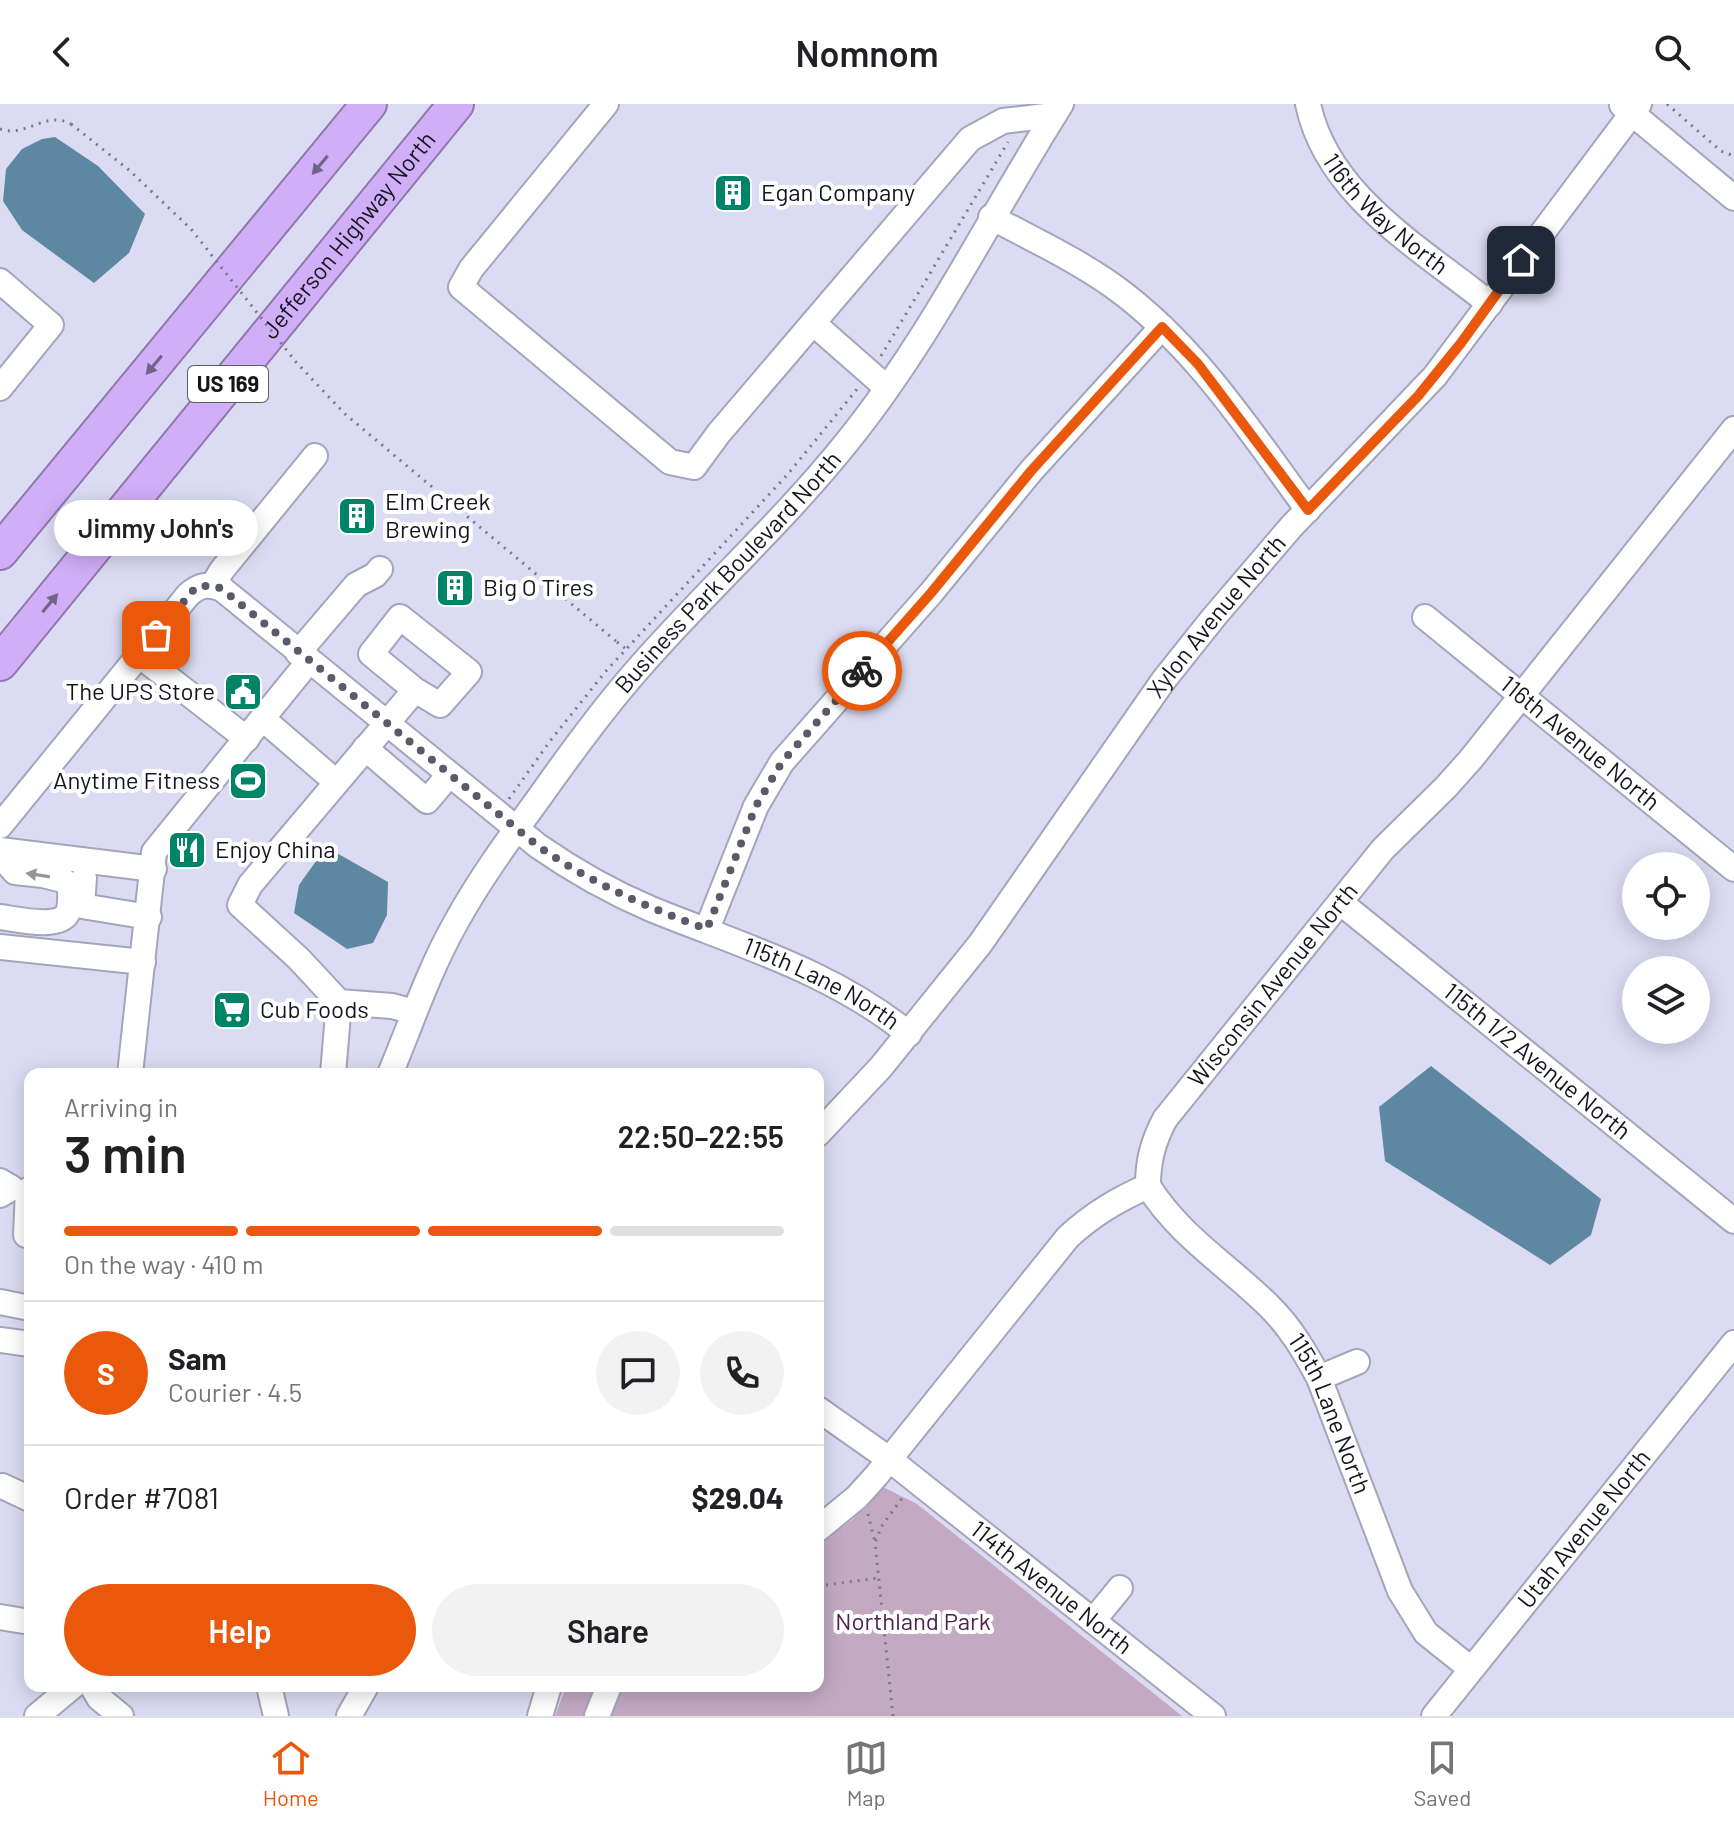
<!DOCTYPE html>
<html lang="en">
<head>
<meta charset="utf-8">
<style>
  body { margin:0; font-family:Barlow,sans-serif; background:#f2f2f2; color:#202124; height:100vh; display:flex; flex-direction:column; font-size:30px; white-space:nowrap }
  * { box-sizing:border-box; margin:0 }
  p { font-size:26px; color:#757577 }
  .icon { flex:none; width:44px; height:44px; fill:none; stroke:currentColor; stroke-width:2; stroke-linecap:round; stroke-linejoin:round }
  .map { position:relative; flex:1; overflow:hidden }
  .drawer { position:absolute; left:24px; top:964px; width:800px; height:624px; display:flex; flex-direction:column; background:#fff; border-radius:16px; box-shadow:0 4px 20px #0003 }
  .drawer>* { flex:none }
  .controls { position:absolute; left:1622px; top:748px; display:grid; gap:16px }
  .controls a { display:grid; place-items:center; width:88px; height:88px; border-radius:50%; background:#fff; box-shadow:0 4px 20px #0003; font-size:40px }
  .pin { position:absolute; display:grid; place-items:center; width:68px; height:68px; color:#fff; margin:-34px; border-radius:16px; box-shadow:0 4px 12px #0006 }
  .courier { position:absolute; display:grid; place-items:center; width:80px; height:80px; margin:-40px; border:6px solid #ea580c; border-radius:50%; background:#fff; color:#222; box-shadow:0 2px 10px #0007 }
  .bubble { position:absolute; height:56px; border-radius:28px; background:#fff; box-shadow:0 4px 20px #0003; font-size:26px; font-weight:600; line-height:56px; text-align:center }
  .summary em { font-style:normal; font-weight:600 }
  .summary div { display:flex; flex-direction:column-reverse }
  .summary { display:flex; align-items:center; justify-content:space-between; height:136px; padding:0 40px }
  h1 { font-size:52px; font-weight:600; line-height:60px }
  .bar { display:grid; grid-template-columns:repeat(4,1fr); gap:12px 8px; align-content:center; height:96px; padding:0 40px }
  .bar i { height:10px; border-radius:6px; background:#e0e0e0 }
  .bar .on { background:#ea580c }
  .bar p { grid-column:span 4 }
  .line { display:flex; align-items:center; gap:20px; padding:0 40px; border-top:2px solid #e0e0e0 }
  .line div { flex:1 }
  .round { display:grid; place-items:center; flex:none; width:84px; height:84px; border-radius:42px; background:#f2f2f2 }
  .button { display:flex; gap:16px; margin-top:auto; padding:16px 40px }
  .button a { flex:1; height:92px; border-radius:48px; background:#ea580c; color:#fff; font-size:32px; font-weight:600; line-height:92px; text-align:center }
  .button a+a { background:#f2f2f2; color:#202124 }
  header { display:flex; justify-content:space-between; align-items:center; height:104px; padding:0 40px; background:#fff; font-size:36px; font-weight:600 }
  .tab-bar { display:flex; justify-content:space-around; align-items:center; height:112px; border-top:2px solid #e0e0e0; background:#fff; font-size:22px; color:#757577 }
  .tab-bar a { display:grid; justify-items:center; gap:4px }
  .tab-bar .on { color:#ea580c }
  .map>svg:first-child { display:block }
</style>
</head>
<body>
<header><svg class="icon" aria-label="back" viewBox="0 0 24 24"><path d="M15 5l-7 7 7 7"/></svg>Nomnom<svg class="icon" aria-label="search" viewBox="0 0 24 24"><circle cx="10" cy="10" r="6"/><path d="M15 15l6 6"/></svg></header>
<div class="map">
<svg width="1734" height="1612" viewBox="0 0 1734 1612">
  <rect width="100%" height="100%" fill="#dbdcf3"/>
  <polygon fill="#c4a9c2" points="883,1383 917,1400 1182,1612 555,1612 566,1582 818,1582 818,1439 852,1416"/>
  <g fill="#5e87a2">
    <polygon points="55,33 98,62 145,110 129,149 94,179 22,126 3,97 6,65 22,45 42,35"/>
    <polygon points="326,743 388,778 387,811 373,839 347,845 294,809 299,781"/>
    <polygon points="1431,962 1601,1095 1591,1131 1550,1161 1385,1057 1379,1003"/>
  </g>
  <g fill="none" stroke-linecap="round" stroke-linejoin="round">
    <defs>
      <g id="minor">
        <polyline points="606,0 471,165 461,183 670,358 694,363 719,329 970,35 1003,17 1054,11"/>
        <path id="s1" d="M1308 0C1327 92 1422 145 1490 200"/>
        <polyline points="1622,1 1734,94"/>
        <path d="M991 113C1032 135 1075 155 1113 182 1194 240 1250 327 1308 406"/>
        <polyline points="0,177 51,221 0,284"/>
        <polyline points="813,219 887,284"/>
        <polyline points="213,481 222,466 315,352"/>
        <path id="s2" d="M1425 513 1734 765"/>
        <polyline points="298,549 356,481 375,471 380,465"/>
        <polyline points="139,551 247,635"/>
        <polyline points="263,615 335,677"/>
        <polyline points="365,644 427,697 449,671"/>
        <path id="s3" d="M0 722 188 491C199 481 208 479 222 485L538 742C574 767 611 788 651 805 742 842 831 867 909 930"/>
        <polyline points="0,746 154,765"/>
        <path d="M0 751 15 768 43 771 63 776 70 782C70 791 71 801 68 808 61 826 16 815 0 813"/>
        <polyline points="84,774 82,802 149,813"/>
        <path id="s4" d="M1341 799 1734 1117"/>
        <polyline points="707,825 756,702 782,658 931,489 1031,367 1162,223"/>
        <polyline points="0,843 143,858"/>
        <polyline points="414,908 392,902 339,898 299,855 240,801 250,781 415,586 440,601 469,568 400,513 371,550 415,586"/>
        <polyline points="130,970 154,748 309,557"/>
        <polyline points="333,970 339,898"/>
        <path id="s5" d="M390 970C411 920 428 868 455 820 479 776 509 735 539 694 570 650 602 606 638 565 706 487 783 418 847 338 931 234 990 112 1061 0"/>
        <path id="s6" d="M818 1030 881 963 980 840 1163 577 1214 513 1291 423 1435 272 1639 0"/>
        <polyline points="0,1077 12,1084 0,1091"/>
        <path id="s7" d="M1148 1082C1148 1056 1153 1038 1165 1015L1383 745 1446 683 1471 655 1734 325"/>
        <path id="s8" d="M1148 1082C1181 1134 1228 1161 1270 1203 1291 1224 1305 1248 1319 1274L1400 1487 1426 1529 1471 1565"/>
        <polyline points="28,1086 26,1131 30,1132"/>
        <polyline points="0,1198 30,1204"/>
        <polyline points="0,1236 30,1240"/>
        <polyline points="1319,1274 1357,1258"/>
        <path id="s9" d="M818 1305 889 1355 1213 1612"/>
        <polyline points="2,1382 30,1395"/>
        <path d="M818 1425 857 1393 876 1372 1068 1133C1093 1110 1117 1096 1148 1082"/>
        <polyline points="0,1513 30,1518"/>
        <polyline points="1093,1517 1120,1484"/>
        <polyline points="92,1582 99,1594 121,1612"/>
        <polyline points="269,1582 276,1612"/>
        <polyline points="37,1612 73,1582"/>
        <polyline points="349,1612 366,1582"/>
        <polyline points="540,1612 549,1582"/>
        <polyline points="597,1612 609,1582"/>
        <path id="s10" d="M1434 1612 1734 1239"/>
      </g>
      <g id="highway">
        <polyline points="0,448 369,0"/>
        <path id="s11" d="M0 559 456 0"/>
      </g>
    </defs>
    <use href="#minor" stroke="#a4a5ba" stroke-width="28"/>
    <use href="#highway" stroke="#8f78ab" stroke-width="38"/>
    <g stroke="#787988" stroke-width="3" stroke-dasharray="2 6" stroke-linecap="butt">
      <polyline points="1667,0 1721,47 1734,52"/>
      <path d="M0 25C26 34 46 6 71 20"/>
      <polyline points="881,252 1008,38"/>
      <polyline points="617,538 626,545"/>
      <polyline points="509,695 550,637 606,567 788,370 858,284"/>
      <polyline points="868,1410 875,1438"/>
      <polyline points="818,1482 878,1474"/>
      <polyline points="893,1612 875,1438 883,1420 903,1393"/>
    </g>
    <use href="#minor" stroke="#fff" stroke-width="24"/>
    <use href="#highway" stroke="#d1aef8" stroke-width="34"/>
    <polyline stroke="#787988" stroke-width="3" stroke-dasharray="2 6" stroke-linecap="butt" points="71,20 129,66 191,125 296,258 345,310 617,538"/>
  </g>
  <defs><path id="oneway-solid" d="M-6-.8H1V-3.2L6.5 0L1 3.2V.8H-6Z" transform="scale(2)"/></defs>
  <g fill="#73628a">
    <use href="#oneway-solid" transform="translate(320 61) rotate(130)"/>
    <use href="#oneway-solid" transform="translate(154 261) rotate(130)"/>
    <use href="#oneway-solid" transform="translate(50 499) rotate(-51)"/>
  </g>
  <use fill="#969699" href="#oneway-solid" transform="translate(38 771) rotate(-171)"/>
  <g fill="none" stroke-linecap="round" stroke-linejoin="round">
    <path stroke="#5a5b68" stroke-width="8" stroke-dasharray="0 14.4" d="M156 531 196 483 213 481 222 485 538 742C591 779 646 803 707 825L756 702 782 658 862 567"/>
    <polyline stroke="#ea580c" stroke-width="10" points="862,567 931,489 1031,367 1162,223 1198,260 1308,406 1418,292 1461,239 1521,156"/>
  </g>
  <defs>
    <symbol id="building-square" viewBox="-11 -11 22 22"><rect x="-9" y="-9" width="18" height="18" rx="4" fill="#008467" stroke="#fff"/><path d="M-4-6H4V6H1V3H-1V6H-4ZM-2.5-4.3h1.7v1.8h-1.7ZM.8-4.3h1.7v1.8H.8ZM-2.5-1h1.7V.8h-1.7ZM.8-1h1.7V.8H.8Z" fill="#fff"/></symbol>
    <symbol id="civic-square" viewBox="-11 -11 22 22"><rect x="-9" y="-9" width="18" height="18" rx="4" fill="#008467" stroke="#fff"/><path d="M-.6-6.5H3V-4.5H.6V-3L4-1V1h2V6H-6V1h2V-1L-.6-3ZM-1.2 2.5V6h2.4V2.5Z" fill="#fff"/></symbol>
    <symbol id="stadium-square" viewBox="-11 -11 22 22"><rect x="-9" y="-9" width="18" height="18" rx="4" fill="#008467" stroke="#fff"/><path d="M0-5a6.5 5 0 1 0 0 10a6.5 5 0 1 0 0-10ZM-3.5-1.8h7v3.6h-7Z" fill="#fff"/></symbol>
    <symbol id="restaurant-square" viewBox="-11 -11 22 22"><rect x="-9" y="-9" width="18" height="18" rx="4" fill="#008467" stroke="#fff"/><path d="M-5-6h1v4h1v-4h1v4h1v-4h1v5L-1.5 .5V6h-2V.5L-5-1ZM5-6V6H3V1.5H1.5Q1.5-4 5-6Z" fill="#fff"/></symbol>
    <symbol id="supermarket-square" viewBox="-11 -11 22 22"><rect x="-9" y="-9" width="18" height="18" rx="4" fill="#008467" stroke="#fff"/><path d="M-6-5.5h2.5l.6 2H6L4.5 2H-2.5L-4.4-4H-6ZM-1.5 3.2a1.3 1.3 0 1 0 .1 0ZM3 3.2a1.3 1.3 0 1 0 .1 0Z" fill="#fff"/></symbol>
  </defs>
  <g fill-rule="evenodd">
    <use href="#building-square" x="711" y="67" width="44" height="44"/>
    <use href="#building-square" x="335" y="390" width="44" height="44"/>
    <use href="#building-square" x="433" y="462" width="44" height="44"/>
    <use href="#civic-square" x="221" y="566" width="44" height="44"/>
    <use href="#stadium-square" x="226" y="655" width="44" height="44"/>
    <use href="#restaurant-square" x="165" y="724" width="44" height="44"/>
    <use href="#supermarket-square" x="210" y="884" width="44" height="44"/>
  </g>
  <g text-anchor="middle" stroke-width="8" stroke-linejoin="round" paint-order="stroke">
    <rect fill="#fff" stroke="#5b5b61" stroke-width="2" x="188" y="262" width="80" height="36" rx="6"/>
    <g font-size="22" font-weight="bold" fill="#15151d">
      <text x="228" y="288">US 169</text>
    </g>
    <g font-size="24" fill="#15151d" stroke="#fff" text-anchor="start">
      <text x="761" y="97">Egan Company</text>
      <text x="385" y="406">Elm Creek<tspan x="385" dy="28">Brewing</tspan></text>
      <text x="483" y="492">Big O Tires</text>
      <text x="215" y="596" text-anchor="end">The UPS Store</text>
      <text x="220" y="685" text-anchor="end">Anytime Fitness</text>
      <text x="215" y="754">Enjoy China</text>
      <text x="260" y="914">Cub Foods</text>
    </g>
    <g font-size="24" fill="#15151d" stroke="#fff">
      <text dy="8" stroke="none"><textPath href="#s1" startOffset="138">116th Way North</textPath></text>
      <text dy="8" stroke="none"><textPath href="#s11" startOffset="552">Jefferson Highway North</textPath></text>
      <text dy="8" stroke="none"><textPath href="#s5" startOffset="610">Business Park Boulevard North</textPath></text>
      <text dy="8" stroke="none"><textPath href="#s6" startOffset="654">Xylon Avenue North</textPath></text>
      <text dy="8" stroke="none"><textPath href="#s2" startOffset="200">116th Avenue North</textPath></text>
      <text dy="8" stroke="none"><textPath href="#s3" startOffset="1058">115th Lane North</textPath></text>
      <text dy="8" stroke="none"><textPath href="#s7" startOffset="242">Wisconsin Avenue North</textPath></text>
      <text dy="8" stroke="none"><textPath href="#s4" startOffset="252">115th 1/2 Avenue North</textPath></text>
      <text dy="8" stroke="none"><textPath href="#s8" startOffset="296">115th Lane North</textPath></text>
      <text dy="8" stroke="none"><textPath href="#s10" startOffset="240">Utah Avenue North</textPath></text>
      <text dy="8" stroke="none"><textPath href="#s9" startOffset="294">114th Avenue North</textPath></text>
    </g>
    <g font-size="24" fill="#4c214c" stroke="#fff">
      <text x="913" y="1526">Northland Park</text>
    </g>
  </g>
</svg>
<div class="controls">
<a><svg class="icon" aria-label="locate" viewBox="0 0 24 24"><circle cx="12" cy="12" r="6"/><path d="M12 2v4M12 18v4M2 12h4M18 12h4"/></svg></a>
<a><svg class="icon" aria-label="layers" viewBox="0 0 24 24"><path d="M12 4l9 5-9 5-9-5zM3 14l9 5 9-5"/></svg></a>
</div>
<div class="pin" style="left:156px;top:531px;background:#ea580c"><svg class="icon" aria-label="bag" viewBox="0 0 24 24"><path d="M5 8h14l-1 12H6zM9 8a3 3 0 0 1 6 0"/></svg></div>
<div class="pin" style="left:1521px;top:156px;background:#1f2937"><svg class="icon" aria-label="home" viewBox="0 0 24 24"><path d="M3 11l9-7 9 7M6 9v11h12V9"/></svg></div>
<div class="courier" style="left:862px;top:567px"><svg class="icon" aria-label="bike" viewBox="0 0 24 24"><circle cx="6" cy="16" r="4"/><circle cx="18" cy="16" r="4"/><path d="M6 16l4-8h5l3 8M10 8l3 8H6M13 5h3"/></svg></div>
<div class="bubble" style="left:54px;top:396px;width:204px">Jimmy John's</div>
<section class="drawer">
<div class="summary"><div><h1>3 min</h1><p>Arriving in</p></div><em>22:50–22:55</em></div>
<div class="bar"><i class="on"></i><i class="on"></i><i class="on"></i><i></i><p>On the way · 410 m</p></div>
<div class="line" style="height:144px"><b class="round" style="background:#ea580c;color:#fff">S</b><div><b>Sam</b><p>Courier · 4.5</p></div><a class="round"><svg class="icon" aria-label="chat" viewBox="0 0 24 24"><path d="M4 5h16v11H9l-5 4z"/></svg></a><a class="round"><svg class="icon" aria-label="phone" viewBox="0 0 24 24"><path d="M5 4h4l2 5-3 2q2 4 5 5l2-3 5 2v4C11 20 4 13 5 4z"/></svg></a></div>
<div class="line" style="height:104px"><div>Order #7081</div><b>$29.04</b></div>
<div class="button"><a>Help</a><a>Share</a></div>
</section>
</div>
<nav class="tab-bar">
<a class="on"><svg class="icon" aria-label="home" viewBox="0 0 24 24"><path d="M3 11l9-7 9 7M6 9v11h12V9"/></svg>Home</a>
<a><svg class="icon" aria-label="map" viewBox="0 0 24 24"><path d="M3 6l6-2 6 2 6-2v14l-6 2-6-2-6 2zM9 4v14M15 6v14"/></svg>Map</a>
<a><svg class="icon" aria-label="saved" viewBox="0 0 24 24"><path d="M7 4h10v16l-5-4-5 4z"/></svg>Saved</a>
</nav>
</body>
</html>
